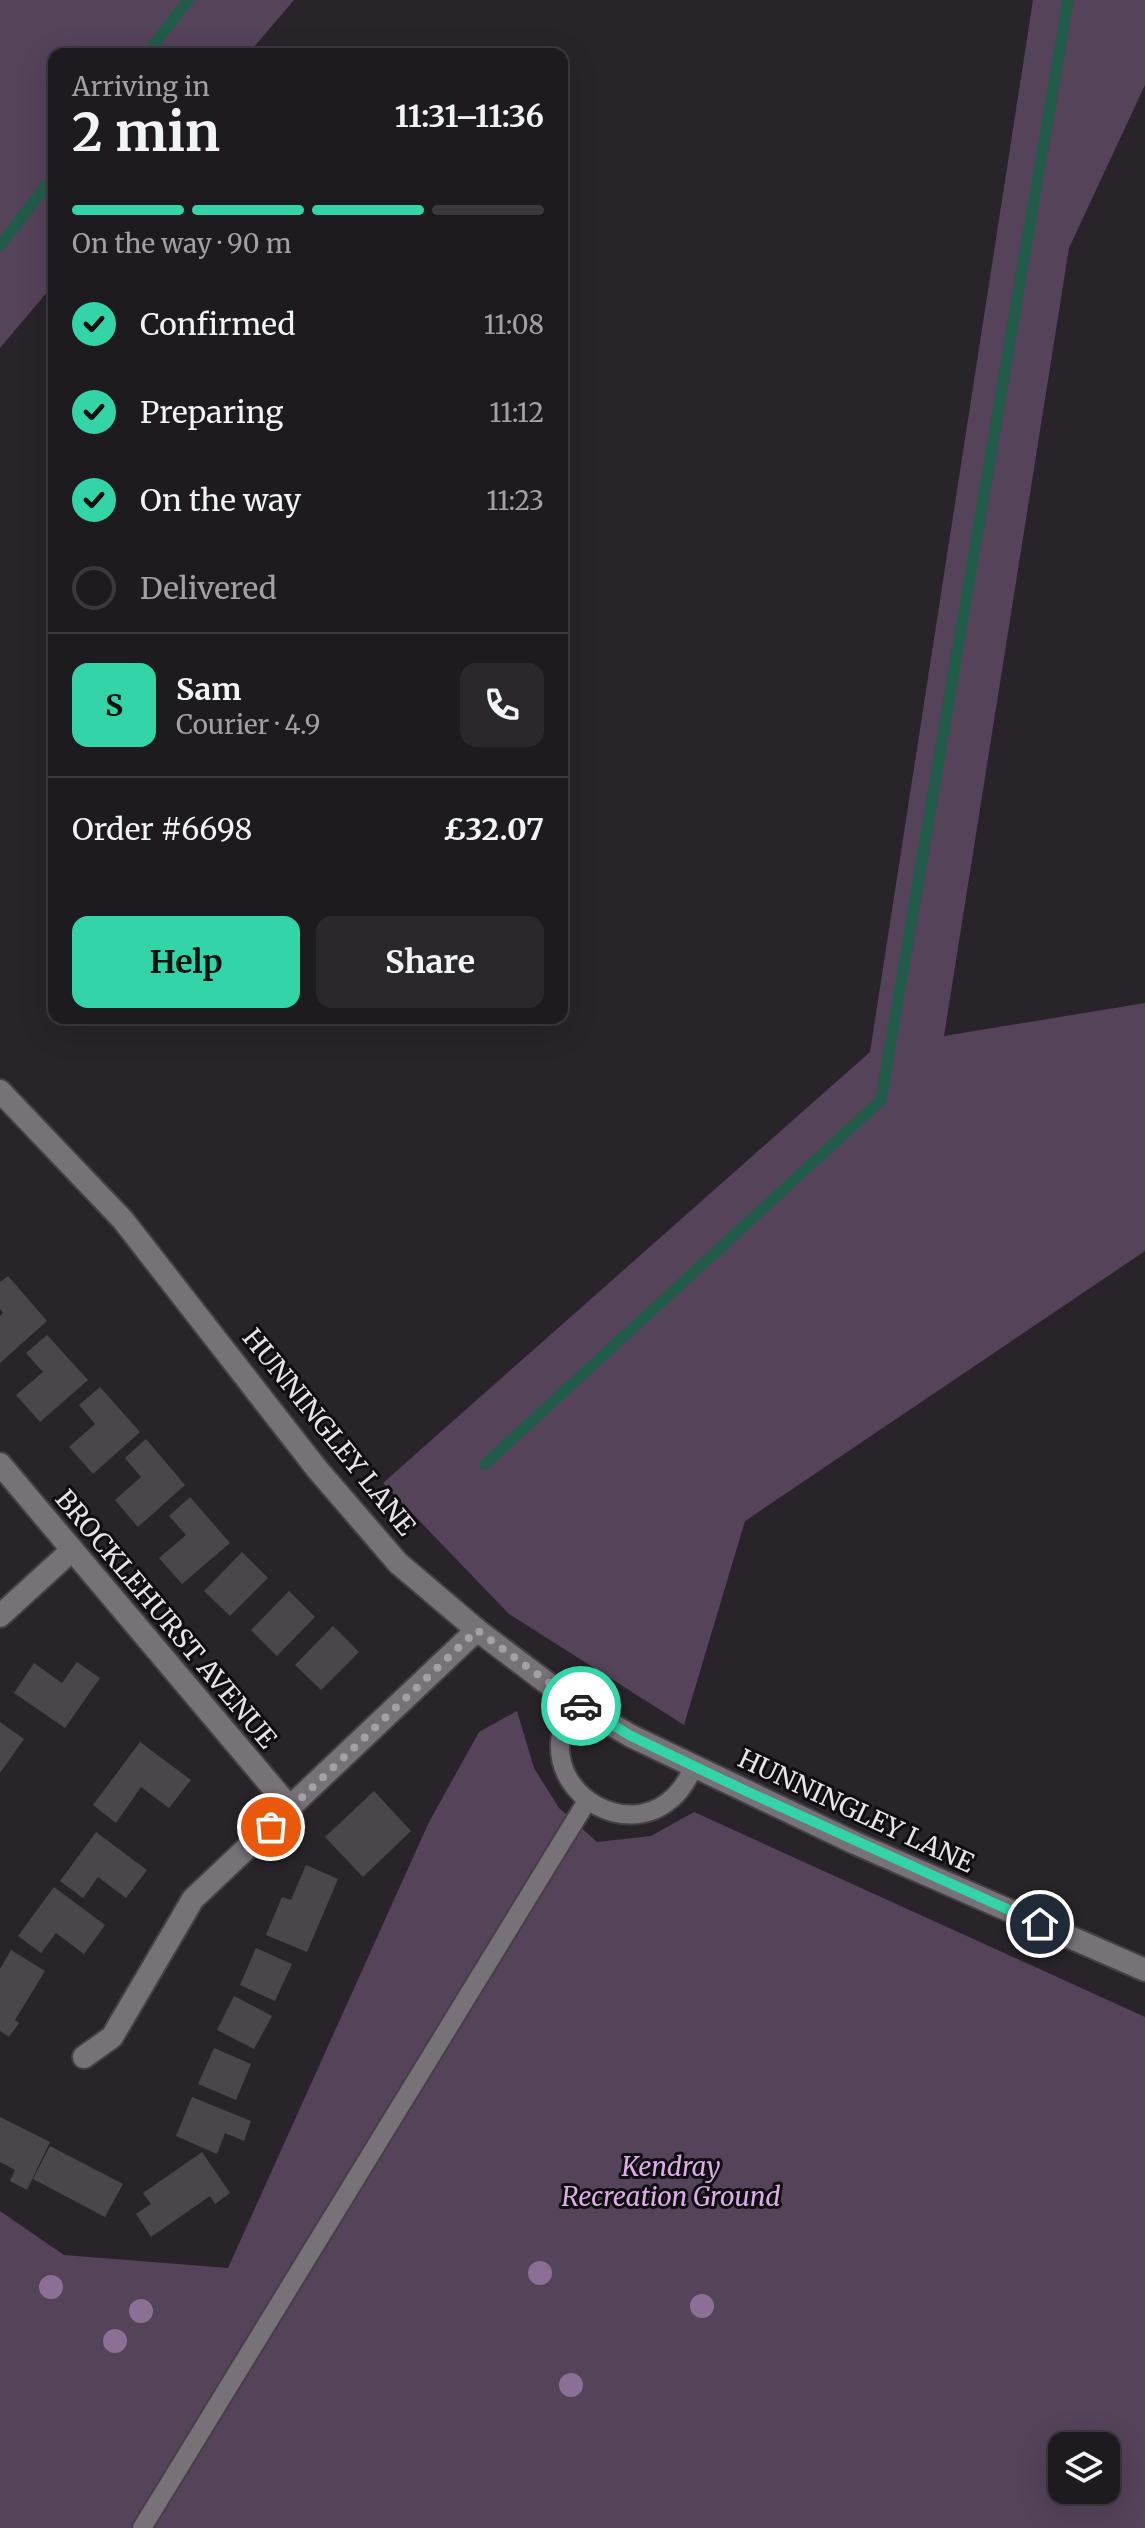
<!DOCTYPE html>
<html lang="en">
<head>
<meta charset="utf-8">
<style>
  body { margin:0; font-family:Merriweather,serif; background:#2b282d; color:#f1f3f6; height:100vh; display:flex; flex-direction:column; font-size:30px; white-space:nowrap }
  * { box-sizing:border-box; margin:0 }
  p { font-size:26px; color:#a1a1a5 }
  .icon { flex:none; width:44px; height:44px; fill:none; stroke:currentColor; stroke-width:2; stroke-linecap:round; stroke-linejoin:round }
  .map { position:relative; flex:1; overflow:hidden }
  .panel { position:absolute; left:48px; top:48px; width:520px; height:976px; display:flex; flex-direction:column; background:#1e1b20; border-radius:16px; box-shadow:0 8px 32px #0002,0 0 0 2px #3c393e }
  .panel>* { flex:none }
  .buttons { position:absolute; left:1048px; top:2432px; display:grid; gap:16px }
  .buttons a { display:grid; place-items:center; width:72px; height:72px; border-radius:16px; background:#1e1b20; box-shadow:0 8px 32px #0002,0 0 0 2px #3c393e; font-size:40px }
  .pin { position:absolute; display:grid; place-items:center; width:68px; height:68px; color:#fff; margin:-34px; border:4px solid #fff; border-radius:50%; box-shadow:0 2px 8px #0007 }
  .courier { position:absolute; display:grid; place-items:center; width:80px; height:80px; margin:-40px; border:6px solid #33d4a8; border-radius:50%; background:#fff; color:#222; box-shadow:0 2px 10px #0007 }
  .head em { font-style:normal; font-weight:700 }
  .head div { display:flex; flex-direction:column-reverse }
  .head { display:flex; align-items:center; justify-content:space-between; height:136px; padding:0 24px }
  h1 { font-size:52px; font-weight:700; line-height:60px }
  .bar { display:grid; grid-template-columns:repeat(4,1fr); gap:12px 8px; align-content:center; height:96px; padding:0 24px }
  .bar i { height:10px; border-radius:6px; background:#3c393e }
  .bar .on { background:#33d4a8 }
  .bar p { grid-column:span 4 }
  .line { display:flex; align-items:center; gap:20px; padding:0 24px; border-top:2px solid #3c393e }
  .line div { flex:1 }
  .round { display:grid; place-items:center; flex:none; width:84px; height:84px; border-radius:16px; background:#2b282d }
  ol { padding:0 24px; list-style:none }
  li { display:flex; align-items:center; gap:24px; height:88px }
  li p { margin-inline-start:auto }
  li .icon { padding:8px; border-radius:50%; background:#33d4a8; color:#111; stroke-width:4 }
  li:last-child { color:#a1a1a5 }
  li i { width:44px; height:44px; border:4px solid #3c393e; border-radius:50% }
  .button { display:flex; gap:16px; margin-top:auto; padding:16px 24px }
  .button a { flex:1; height:92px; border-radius:16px; background:#33d4a8; color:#111; font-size:32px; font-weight:700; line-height:92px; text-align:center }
  .button a+a { background:#2b282d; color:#f1f3f6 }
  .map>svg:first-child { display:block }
</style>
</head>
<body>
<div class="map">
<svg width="1145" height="2528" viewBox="0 0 1145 2528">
  <rect width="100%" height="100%" fill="#28242a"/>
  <g fill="#544359" fill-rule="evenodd">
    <polygon points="0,0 294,0 248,54 54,54 54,284 0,348"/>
    <polygon points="1033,0 1145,0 1145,85 1069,248 944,1036 1145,1003 1145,1251 745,1521 684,1725 509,1614 383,1483 870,1052"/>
    <path d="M517 1711 534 1768 559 1808 597 1842 651 1836 694 1812 1145 2017V2528H0V2211L64 2255 228 2268 429 1822 479 1732ZM1062 2446H1106V2490H1062Z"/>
  </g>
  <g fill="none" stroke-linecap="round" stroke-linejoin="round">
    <g stroke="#215c49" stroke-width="11">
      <polyline points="147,54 188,0"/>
      <polyline points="0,246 54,175"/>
      <polyline points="485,1464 881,1100 1068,0"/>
    </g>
  </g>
  <g fill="#4b464c">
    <polygon points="8,1276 47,1321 0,1363 0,1316 3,1313 0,1309 0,1282"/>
    <polygon points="47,1335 88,1380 40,1422 16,1395 43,1372 26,1353"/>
    <polygon points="100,1387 140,1432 93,1474 69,1447 95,1424 79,1405"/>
    <polygon points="146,1439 185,1485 138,1527 115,1500 141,1477 125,1458"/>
    <polygon points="190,1497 230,1543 182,1584 159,1558 186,1535 169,1516"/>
    <polygon points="242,1552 268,1578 230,1616 204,1591"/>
    <polygon points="289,1591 315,1617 277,1656 251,1630"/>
    <polygon points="333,1626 359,1652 321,1690 295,1665"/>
    <polygon points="77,1662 100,1678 65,1728 14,1693 34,1663 62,1683"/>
    <polygon points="0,1722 24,1739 0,1773"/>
    <polygon points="140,1742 191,1780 169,1808 141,1787 116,1823 93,1805"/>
    <polygon points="374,1791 411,1831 363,1877 325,1837"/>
    <polygon points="96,1832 147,1870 126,1898 98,1877 83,1898 60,1881"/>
    <polygon points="306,1865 338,1879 307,1952 266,1935 282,1897 291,1900"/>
    <polygon points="54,1887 105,1925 84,1954 56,1933 41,1953 18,1936"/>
    <polygon points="256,1948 292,1964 275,2001 240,1985"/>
    <polygon points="11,1950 45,1971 15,2020 19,2023 9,2037 0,2031 0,1969"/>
    <polygon points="234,1996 272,2016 254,2049 217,2030"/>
    <polygon points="214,2048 251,2064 236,2100 198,2084"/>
    <polygon points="192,2097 251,2121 244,2141 225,2133 217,2154 176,2136"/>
    <polygon points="0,2117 50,2142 27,2190 10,2181 15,2170 0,2162"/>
    <polygon points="50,2146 123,2184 105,2217 33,2179"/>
    <polygon points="202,2152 230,2193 215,2204 210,2196 151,2237 136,2214 151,2204 143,2193"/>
  </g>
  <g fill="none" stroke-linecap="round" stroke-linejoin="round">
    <defs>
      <g id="service">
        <path d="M575 1703C568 1715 561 1728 560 1743 557 1798 625 1836 669 1801 681 1792 687 1780 694 1767"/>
        <polyline points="142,2528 587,1801"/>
      </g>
      <g id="minor">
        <polyline points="0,1464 291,1809"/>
        <polyline points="0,1616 71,1551"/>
        <polyline points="84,2057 112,2037 193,1899 477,1630"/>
      </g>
      <polyline id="secondary" points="0,1091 123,1220 317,1469 398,1563 477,1630 571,1701 631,1736 855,1843 1145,1970"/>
    </defs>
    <use href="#service" stroke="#444145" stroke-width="22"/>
    <use href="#minor" stroke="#444145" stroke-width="26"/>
    <use href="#secondary" stroke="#444145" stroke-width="26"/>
    <use href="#service" stroke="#777178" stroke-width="18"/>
    <use href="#minor" stroke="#777178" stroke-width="22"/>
    <use href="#secondary" stroke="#777178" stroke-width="22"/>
  </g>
  <g fill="#8c6f94">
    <circle cx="540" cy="2273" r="12"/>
    <circle cx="51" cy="2287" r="12"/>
    <circle cx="702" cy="2306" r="12"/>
    <circle cx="141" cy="2311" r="12"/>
    <circle cx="115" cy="2341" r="12"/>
    <circle cx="571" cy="2385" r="12"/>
  </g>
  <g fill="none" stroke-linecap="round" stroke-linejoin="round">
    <polyline stroke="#a4a1a6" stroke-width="8" stroke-dasharray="0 14.4" points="271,1827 477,1630 581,1706"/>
    <polyline stroke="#33d4a8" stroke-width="10" points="581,1706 631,1736 748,1792 1040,1924"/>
  </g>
  <g text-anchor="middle" stroke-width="6" stroke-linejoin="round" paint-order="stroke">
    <g font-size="26" fill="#e7e4e8" stroke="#100e10">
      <text transform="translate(329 1432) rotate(51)" y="9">HUNNINGLEY LANE</text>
      <text transform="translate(166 1619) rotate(50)" y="9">BROCKLEHURST AVENUE</text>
      <text transform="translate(856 1811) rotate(25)" y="9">HUNNINGLEY LANE</text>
    </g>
    <g font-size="26" font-style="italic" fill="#ddadea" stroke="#100e10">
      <text x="671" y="2176">Kendray<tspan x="671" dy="30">Recreation Ground</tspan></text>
    </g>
  </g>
</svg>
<div class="buttons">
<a><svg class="icon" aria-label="layers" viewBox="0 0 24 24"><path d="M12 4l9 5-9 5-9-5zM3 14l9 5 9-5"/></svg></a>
</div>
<div class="pin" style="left:271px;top:1827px;background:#ea580c"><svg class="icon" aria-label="bag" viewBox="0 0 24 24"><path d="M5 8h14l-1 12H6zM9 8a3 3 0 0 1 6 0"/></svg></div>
<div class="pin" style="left:1040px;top:1924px;background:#1f2937"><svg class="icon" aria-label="home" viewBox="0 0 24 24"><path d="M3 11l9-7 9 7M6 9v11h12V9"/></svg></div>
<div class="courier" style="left:581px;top:1706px"><svg class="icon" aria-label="car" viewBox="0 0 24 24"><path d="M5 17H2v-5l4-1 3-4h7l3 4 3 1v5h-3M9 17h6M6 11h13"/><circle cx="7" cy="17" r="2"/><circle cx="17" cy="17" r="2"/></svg></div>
<section class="panel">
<div class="head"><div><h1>2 min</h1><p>Arriving in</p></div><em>11:31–11:36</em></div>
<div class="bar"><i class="on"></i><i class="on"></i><i class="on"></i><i></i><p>On the way · 90 m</p></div>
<ol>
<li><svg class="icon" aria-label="check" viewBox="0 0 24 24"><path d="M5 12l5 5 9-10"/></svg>Confirmed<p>11:08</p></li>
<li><svg class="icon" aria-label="check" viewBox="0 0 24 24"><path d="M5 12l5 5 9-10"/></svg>Preparing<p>11:12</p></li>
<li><svg class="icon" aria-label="check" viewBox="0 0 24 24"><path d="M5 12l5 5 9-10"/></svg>On the way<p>11:23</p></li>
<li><i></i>Delivered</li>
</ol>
<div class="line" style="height:144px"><b class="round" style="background:#33d4a8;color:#111">S</b><div><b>Sam</b><p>Courier · 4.9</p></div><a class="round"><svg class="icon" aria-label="phone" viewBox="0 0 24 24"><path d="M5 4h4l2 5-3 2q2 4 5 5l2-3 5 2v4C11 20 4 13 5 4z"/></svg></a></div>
<div class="line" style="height:104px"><div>Order #6698</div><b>£32.07</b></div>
<div class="button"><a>Help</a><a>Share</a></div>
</section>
</div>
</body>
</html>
